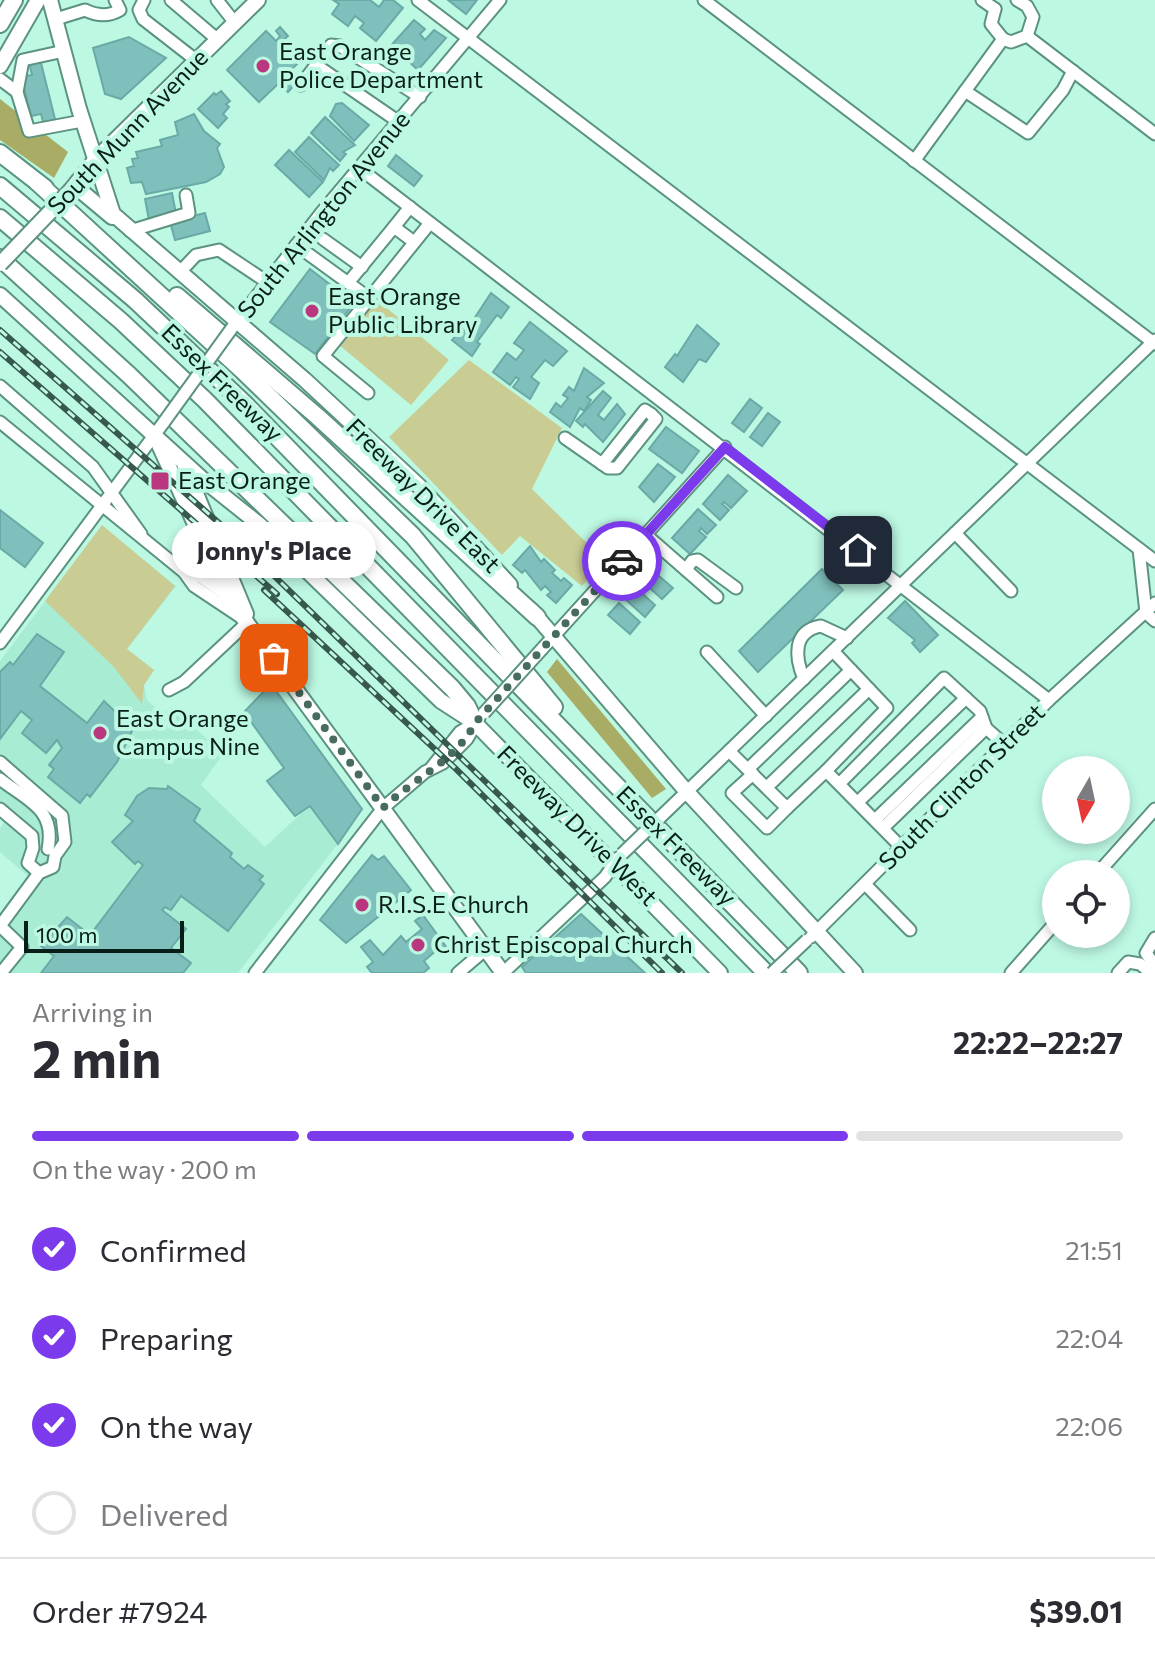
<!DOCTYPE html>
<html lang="en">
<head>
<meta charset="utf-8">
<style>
  body { margin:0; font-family:Commissioner,sans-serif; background:#f2f2f3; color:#2b2b33; height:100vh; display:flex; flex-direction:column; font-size:30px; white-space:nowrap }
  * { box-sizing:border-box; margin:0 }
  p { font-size:26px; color:#7c7c81 }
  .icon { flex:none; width:44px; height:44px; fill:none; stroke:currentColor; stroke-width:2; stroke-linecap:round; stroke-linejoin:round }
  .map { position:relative; height:973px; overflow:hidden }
  .panel { display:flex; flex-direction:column; background:#fff; flex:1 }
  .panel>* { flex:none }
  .needle { width:52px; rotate:189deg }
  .controls { position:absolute; left:1042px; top:756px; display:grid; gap:16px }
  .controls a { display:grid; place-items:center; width:88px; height:88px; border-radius:50%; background:#fff; box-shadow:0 4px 12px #0003; font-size:40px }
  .scale { position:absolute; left:24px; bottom:20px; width:160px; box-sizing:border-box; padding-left:8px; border:4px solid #081f18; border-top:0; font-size:22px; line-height:28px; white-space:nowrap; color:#081f18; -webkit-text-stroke:6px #bdf8e3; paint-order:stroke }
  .pin { position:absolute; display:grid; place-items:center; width:68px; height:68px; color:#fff; margin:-34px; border-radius:16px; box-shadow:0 4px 12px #0006 }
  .courier { position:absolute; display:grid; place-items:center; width:80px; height:80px; margin:-40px; border:6px solid #7c3aed; border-radius:50%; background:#fff; color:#222; box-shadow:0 2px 10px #0007 }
  .bubble { position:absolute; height:56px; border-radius:28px; background:#fff; box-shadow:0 4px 12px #0003; font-size:26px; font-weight:700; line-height:56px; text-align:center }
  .head em { font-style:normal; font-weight:700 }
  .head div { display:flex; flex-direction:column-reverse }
  .head { display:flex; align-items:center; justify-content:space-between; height:136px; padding:0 32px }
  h1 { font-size:52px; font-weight:700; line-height:60px }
  .bar { display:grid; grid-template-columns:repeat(4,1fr); gap:12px 8px; align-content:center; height:96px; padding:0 32px }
  .bar i { height:10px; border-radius:6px; background:#e1e1e2 }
  .bar .selected { background:#7c3aed }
  .bar p { grid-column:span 4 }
  .line { display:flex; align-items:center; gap:20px; padding:0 32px; border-top:2px solid #e1e1e2 }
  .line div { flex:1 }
  ol { padding:0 32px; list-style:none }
  li { display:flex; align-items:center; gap:24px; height:88px }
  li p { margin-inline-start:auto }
  li .icon { padding:8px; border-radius:50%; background:#7c3aed; color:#fff; stroke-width:4 }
  li:last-child { color:#7c7c81 }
  li i { width:44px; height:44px; border:4px solid #e1e1e2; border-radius:50% }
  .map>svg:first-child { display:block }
</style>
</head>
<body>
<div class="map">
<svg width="1155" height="973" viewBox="0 0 1155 973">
  <rect width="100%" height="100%" fill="#bdf8e3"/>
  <polygon fill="#a9ecd4" points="102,526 176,586 127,649 154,670 144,685 147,700 158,710 179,713 223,754 201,785 265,847 309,806 337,845 238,973 0,973 0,913 28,876 0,852 0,828 4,822 0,818 0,661"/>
  <g fill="#c9cd94">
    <polygon points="376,299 449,360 411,405 338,344"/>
    <polygon points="469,360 562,428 532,489 605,561 582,586 520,536 502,555 389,437"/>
    <polygon points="102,525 175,586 127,649 154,670 144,685 142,704 114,667 45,601"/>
  </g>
  <g fill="#a9ac65">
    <polygon points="0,99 68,152 54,178 0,140"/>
    <polygon points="557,659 666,789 652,798 547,672"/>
  </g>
  <g fill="#80c0bc" stroke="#6aaaa6" stroke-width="2">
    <polygon points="333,0 370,0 379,7 384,0 393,0 403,8 376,41 360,28 364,23 355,16 348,26 332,14 339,4"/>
    <polygon points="448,0 477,0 466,14"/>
    <polygon points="414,20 425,29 420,34 425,40 434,30 446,38 418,70 407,60 413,54 407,49 400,58 387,50"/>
    <polygon points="280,27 288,36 279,44 298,63 288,73 297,82 288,92 279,83 259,102 227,70 266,31 276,41 280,36 276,31"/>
    <polygon points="129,37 166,58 121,99 105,94 93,48"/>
    <polygon points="40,59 56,123 44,125 41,114 31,116 21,77 32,75 29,62"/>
    <polygon points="221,91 230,101 226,104 229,107 223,114 227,118 218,128 198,109 214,93 216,95"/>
    <polygon points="342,103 369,125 354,141 330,116 336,104"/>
    <polygon points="194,114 204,131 220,144 217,148 224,167 220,174 206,182 146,194 142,182 131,183 127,168 134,166 132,159 138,158 136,152 162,146 160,140 178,135 175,122"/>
    <polygon points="325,117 355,145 343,152 346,154 340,161 311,133"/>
    <polygon points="309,137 339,165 333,171 330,168 324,180 295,152"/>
    <polygon points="289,150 323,182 309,197 275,165"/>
    <polygon points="396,155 422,176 414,186 388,166"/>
    <polygon points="172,193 176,214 149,220 145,199"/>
    <polygon points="205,213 210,231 175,240 170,222"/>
    <polygon points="310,269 354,303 315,354 270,322"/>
    <polygon points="491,293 509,307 501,318 497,315 477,342 480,344 472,356 452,340 462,328 466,331"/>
    <polygon points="530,322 567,351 553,366 545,360 531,377 539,383 530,399 513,387 519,379 516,377 510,385 493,372 507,353 516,360 524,350 514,343"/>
    <polygon points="697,325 719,344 706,362 699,359 683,382 665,367 675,354 677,356"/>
    <polygon points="584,368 604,383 587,397 591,400 584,411 580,408 570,427 550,412 556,403 561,407 568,398 563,395 569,387 574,391"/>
    <polygon points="603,391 611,398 598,415 604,420 617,404 625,414 603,442 585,424 583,427 576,421"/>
    <polygon points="750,399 762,408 744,432 732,423"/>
    <polygon points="768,413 780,422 762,446 750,437"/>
    <polygon points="666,427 699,451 682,473 649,449"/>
    <polygon points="658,464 675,477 654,502 639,487"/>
    <polygon points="728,475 747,491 731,508 724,502 722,504 729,510 720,520 703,504"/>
    <polygon points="698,509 716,525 707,534 701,528 699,531 706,537 690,554 672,538"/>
    <polygon points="0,510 43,543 25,567 0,548"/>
    <polygon points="530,546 541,562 544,559 555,570 552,573 561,581 564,578 572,585 556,603 547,595 551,592 545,586 541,590 525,570 522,573 513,565"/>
    <polygon points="651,569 673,588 662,599 641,580"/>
    <polygon points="822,569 843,590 758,672 739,651"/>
    <polygon points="634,586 655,605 645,617 624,598"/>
    <polygon points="905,601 938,635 920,652 912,643 915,640 888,618"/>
    <polygon points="619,603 640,622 630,634 608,615"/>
    <polygon points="37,634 64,652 40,686 87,723 104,701 133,729 117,762 90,797 87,794 80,803 48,777 54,769 49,765 62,748 57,740 46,753 22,733 32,720 21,711 0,739 0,672 10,662 13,665"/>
    <polygon points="271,684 362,809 338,844 310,806 295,816 267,781 284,768 244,712"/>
    <polygon points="168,786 200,809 194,821 232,853 230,857 244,869 248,865 263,876 259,880 264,884 228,931 181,896 171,910 165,907 162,910 186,929 171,948 191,963 183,973 41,973 54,956 41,946 67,917 90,935 143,865 138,861 135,864 112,842 133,821 125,815 137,796 149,788 167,789"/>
    <polygon points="372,855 378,860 384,856 411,890 346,943 320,920"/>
    <polygon points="581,914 645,973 526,973 522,967"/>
    <polygon points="423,915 447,948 438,949 424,961 429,968 423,973 372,973 367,967 373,962 361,947 370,940 383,955 401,936 406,942 422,929 415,921"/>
  </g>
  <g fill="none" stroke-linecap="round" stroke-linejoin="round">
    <defs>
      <g id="minor">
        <polyline points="144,0 139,10 143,19 197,61"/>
        <polyline points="171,0 218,40"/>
        <polyline points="217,0 235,23"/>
        <polyline points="418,0 1155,561"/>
        <polyline points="704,0 1155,344"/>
        <polyline points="982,0 995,9"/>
        <polyline points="1017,0 1027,6 1033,17 1027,36"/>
        <polyline points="995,9 991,24 1003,39"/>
        <path d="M56 19 85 10C97 16 108 17 120 10L115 0"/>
        <polyline points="1027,36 1155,134"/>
        <polyline points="1003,39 1011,42 1027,36"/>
        <polyline points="64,51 23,60 17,92 29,131 82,121"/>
        <polyline points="316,65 399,122"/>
        <polyline points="0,79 17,92"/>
        <polyline points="301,85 331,45 340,46 420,97"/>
        <polyline points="965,91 1028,133 1063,90 1073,71"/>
        <polyline points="914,161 1003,39"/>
        <polyline points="359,168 1049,700"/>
        <polyline points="410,207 394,227 414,242"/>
        <polyline points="130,231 189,213 186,195"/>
        <polyline points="323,239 362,267"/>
        <polyline points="296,245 369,298"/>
        <polyline points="179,273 196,255 219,250 267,282"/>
        <polyline points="348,283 394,227"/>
        <polyline points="232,328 321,213 500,0"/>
        <polyline points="0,386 93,467 141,534"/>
        <polyline points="368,393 323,356 430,223"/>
        <polyline points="0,422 184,572 194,586 248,622 184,682 169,690"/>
        <polyline points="565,438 608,468 617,468 656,419 651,414"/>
        <polyline points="602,464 645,410 651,414"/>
        <polyline points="955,533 1011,591"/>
        <polyline points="646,535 717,597"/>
        <polyline points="1139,549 1146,613 1155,621"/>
        <polyline points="686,570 692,561 698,560 736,588"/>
        <polyline points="184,572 196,574 228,596"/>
        <polyline points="0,643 164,422"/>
        <polyline points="542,649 725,447"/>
        <polyline points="833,651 887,708 826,771 902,848"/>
        <polyline points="707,652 766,716"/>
        <path d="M804 679C795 658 792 631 821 626L847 638"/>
        <polyline points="729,751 787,808 826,771"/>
        <polyline points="0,762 62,816 65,842 55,856 53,867 39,873 0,926"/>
        <polyline points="432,767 460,732 475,723"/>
        <polyline points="748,769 851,670"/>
        <polyline points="753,774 732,793 767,828 787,808"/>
        <path d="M0 779C28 801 56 809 48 849"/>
        <polyline points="840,783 944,678 980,711 986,728 1004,744"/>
        <polyline points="767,787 869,689"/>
        <polyline points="859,801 966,698"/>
        <polyline points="674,804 1155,340"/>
        <polyline points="0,809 32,836 33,848 28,863 39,873"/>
        <polyline points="876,819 982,717"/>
        <polyline points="884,827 986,728"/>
        <polyline points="1097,874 1155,809"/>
        <polyline points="865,884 910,930"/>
        <polyline points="0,926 22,947 1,973"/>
        <polyline points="811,937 1049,700 1155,603"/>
        <polyline points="1155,938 1146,953 1155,966"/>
        <polyline points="255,973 383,808 425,772 443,763 467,739 479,718"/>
        <polyline points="458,973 486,949"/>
        <polyline points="503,973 605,877 618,858"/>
        <polyline points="1011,973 1056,922"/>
        <polyline points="1118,973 1128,962 1140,964 1151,973"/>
      </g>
      <g id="major">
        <polyline points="50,0 79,109 113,214 305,380 419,486 510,585"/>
        <polyline points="0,66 38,0"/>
        <polyline points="75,186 112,217"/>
        <polyline points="71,190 96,159 258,0"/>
        <polyline points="0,295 201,478 260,525 441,701 475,723 720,973"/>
        <polyline points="156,438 228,597 503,973"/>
        <polyline points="185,467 246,614"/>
        <polyline points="531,610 687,792 855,973"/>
      </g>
      <g id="highway">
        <polyline points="0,24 14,0"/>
        <polyline points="0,153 45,188"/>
        <polyline points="37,182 242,370 413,536 554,707"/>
        <polyline points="0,186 135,300 245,404 799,973"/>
        <polyline points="0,218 121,321 205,400 766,973"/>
        <polyline points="0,258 129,375 452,688 467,706 475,723"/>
        <polyline points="177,296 318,417 537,617"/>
      </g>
    </defs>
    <use href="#minor" stroke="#5b9380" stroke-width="15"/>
    <use href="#major" stroke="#5b9380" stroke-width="18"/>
    <use href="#highway" stroke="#5b9380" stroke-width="20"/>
    <use href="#minor" stroke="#fff" stroke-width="11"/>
    <use href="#major" stroke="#fff" stroke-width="14"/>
    <use href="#highway" stroke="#fff" stroke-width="16"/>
    <defs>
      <g id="rail">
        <polyline points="0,330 227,530 682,973"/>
        <polyline points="0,352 277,594"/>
        <polyline points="264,590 455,768 662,973"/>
      </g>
    </defs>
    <use href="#rail" stroke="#37584d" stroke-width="6"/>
    <use href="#rail" stroke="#bdf8e3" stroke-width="3" stroke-dasharray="9" stroke-linecap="butt"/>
    <defs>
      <g id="minor-bridge">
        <polyline points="164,422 232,328"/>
        <polyline points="484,713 542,649"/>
        <polyline points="622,854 674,804"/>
        <polyline points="772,973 807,940"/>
      </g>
      <polyline id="major-bridge" points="0,264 71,190"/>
    </defs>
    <use href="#minor-bridge" stroke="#5b9380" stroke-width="15" stroke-linecap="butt"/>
    <use href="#major-bridge" stroke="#5b9380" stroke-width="18" stroke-linecap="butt"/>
    <use href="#minor-bridge" stroke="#fff" stroke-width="11"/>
    <use href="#major-bridge" stroke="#fff" stroke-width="14"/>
  </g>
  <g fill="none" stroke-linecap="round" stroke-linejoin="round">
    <path stroke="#476b5f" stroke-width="8" stroke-dasharray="0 14.4" d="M274 658 383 808C414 778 456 761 475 723L622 561"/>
    <polyline stroke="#7c3aed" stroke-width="10" points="622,561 725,447 858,550"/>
  </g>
  <g fill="#ba377f" stroke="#bdf8e3" stroke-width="3">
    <circle cx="263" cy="66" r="8"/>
    <circle cx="312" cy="311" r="8"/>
    <rect x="150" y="471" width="20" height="20" rx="4"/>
    <circle cx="100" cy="733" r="8"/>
    <circle cx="362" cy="905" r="8"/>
    <circle cx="418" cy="945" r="8"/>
  </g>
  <g text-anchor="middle" stroke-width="8" stroke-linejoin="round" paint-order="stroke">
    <g font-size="24" fill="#081f18" stroke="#bdf8e3" text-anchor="start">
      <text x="279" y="60">East Orange<tspan x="279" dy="28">Police Department</tspan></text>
      <text x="328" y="305">East Orange<tspan x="328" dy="28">Public Library</tspan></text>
      <text x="178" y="489">East Orange</text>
      <text x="116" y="727">East Orange<tspan x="116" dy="28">Campus Nine</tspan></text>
      <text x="378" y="913">R.I.S.E Church</text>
      <text x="434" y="953">Christ Episcopal Church</text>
    </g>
    <g font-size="24" fill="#081f18" stroke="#bdf8e3">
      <text transform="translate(128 132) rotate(-46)" y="8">South Munn Avenue</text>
      <text transform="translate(324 215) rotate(-51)" y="8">South Arlington Avenue</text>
      <text transform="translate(222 383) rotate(44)" y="8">Essex Freeway</text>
      <text transform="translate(423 496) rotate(45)" y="8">Freeway Drive East</text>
      <text transform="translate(962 787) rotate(-45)" y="8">South Clinton Street</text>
      <text transform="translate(577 826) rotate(45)" y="8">Freeway Drive West</text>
      <text transform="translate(676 846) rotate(45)" y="8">Essex Freeway</text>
    </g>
  </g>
</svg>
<div class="controls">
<a><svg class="needle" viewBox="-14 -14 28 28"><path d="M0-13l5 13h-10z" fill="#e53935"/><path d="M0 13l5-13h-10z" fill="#7c7c81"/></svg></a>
<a><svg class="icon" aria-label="locate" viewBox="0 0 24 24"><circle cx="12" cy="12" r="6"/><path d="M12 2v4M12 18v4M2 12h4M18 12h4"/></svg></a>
</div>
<div class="scale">100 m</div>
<div class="pin" style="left:274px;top:658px;background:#ea580c"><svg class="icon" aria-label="bag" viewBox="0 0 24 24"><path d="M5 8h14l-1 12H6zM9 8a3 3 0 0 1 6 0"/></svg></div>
<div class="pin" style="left:858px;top:550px;background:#1f2937"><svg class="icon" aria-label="home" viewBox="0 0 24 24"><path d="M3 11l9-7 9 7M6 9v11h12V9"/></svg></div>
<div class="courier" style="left:622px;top:561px"><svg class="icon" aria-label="car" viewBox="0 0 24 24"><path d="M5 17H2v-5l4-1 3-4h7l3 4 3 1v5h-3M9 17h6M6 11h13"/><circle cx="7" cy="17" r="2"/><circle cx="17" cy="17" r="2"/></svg></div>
<div class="bubble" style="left:172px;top:522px;width:204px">Jonny's Place</div>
</div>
<section class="panel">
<div class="head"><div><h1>2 min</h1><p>Arriving in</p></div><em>22:22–22:27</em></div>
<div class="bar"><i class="selected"></i><i class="selected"></i><i class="selected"></i><i></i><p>On the way · 200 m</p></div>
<ol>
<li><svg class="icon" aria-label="check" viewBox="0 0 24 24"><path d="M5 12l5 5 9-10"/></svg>Confirmed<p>21:51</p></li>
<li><svg class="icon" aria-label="check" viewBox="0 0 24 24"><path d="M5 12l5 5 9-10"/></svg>Preparing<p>22:04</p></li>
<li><svg class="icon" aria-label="check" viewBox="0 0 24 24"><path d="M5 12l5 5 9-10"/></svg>On the way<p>22:06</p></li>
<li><i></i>Delivered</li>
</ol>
<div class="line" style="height:104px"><div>Order #7924</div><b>$39.01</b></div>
</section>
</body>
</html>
